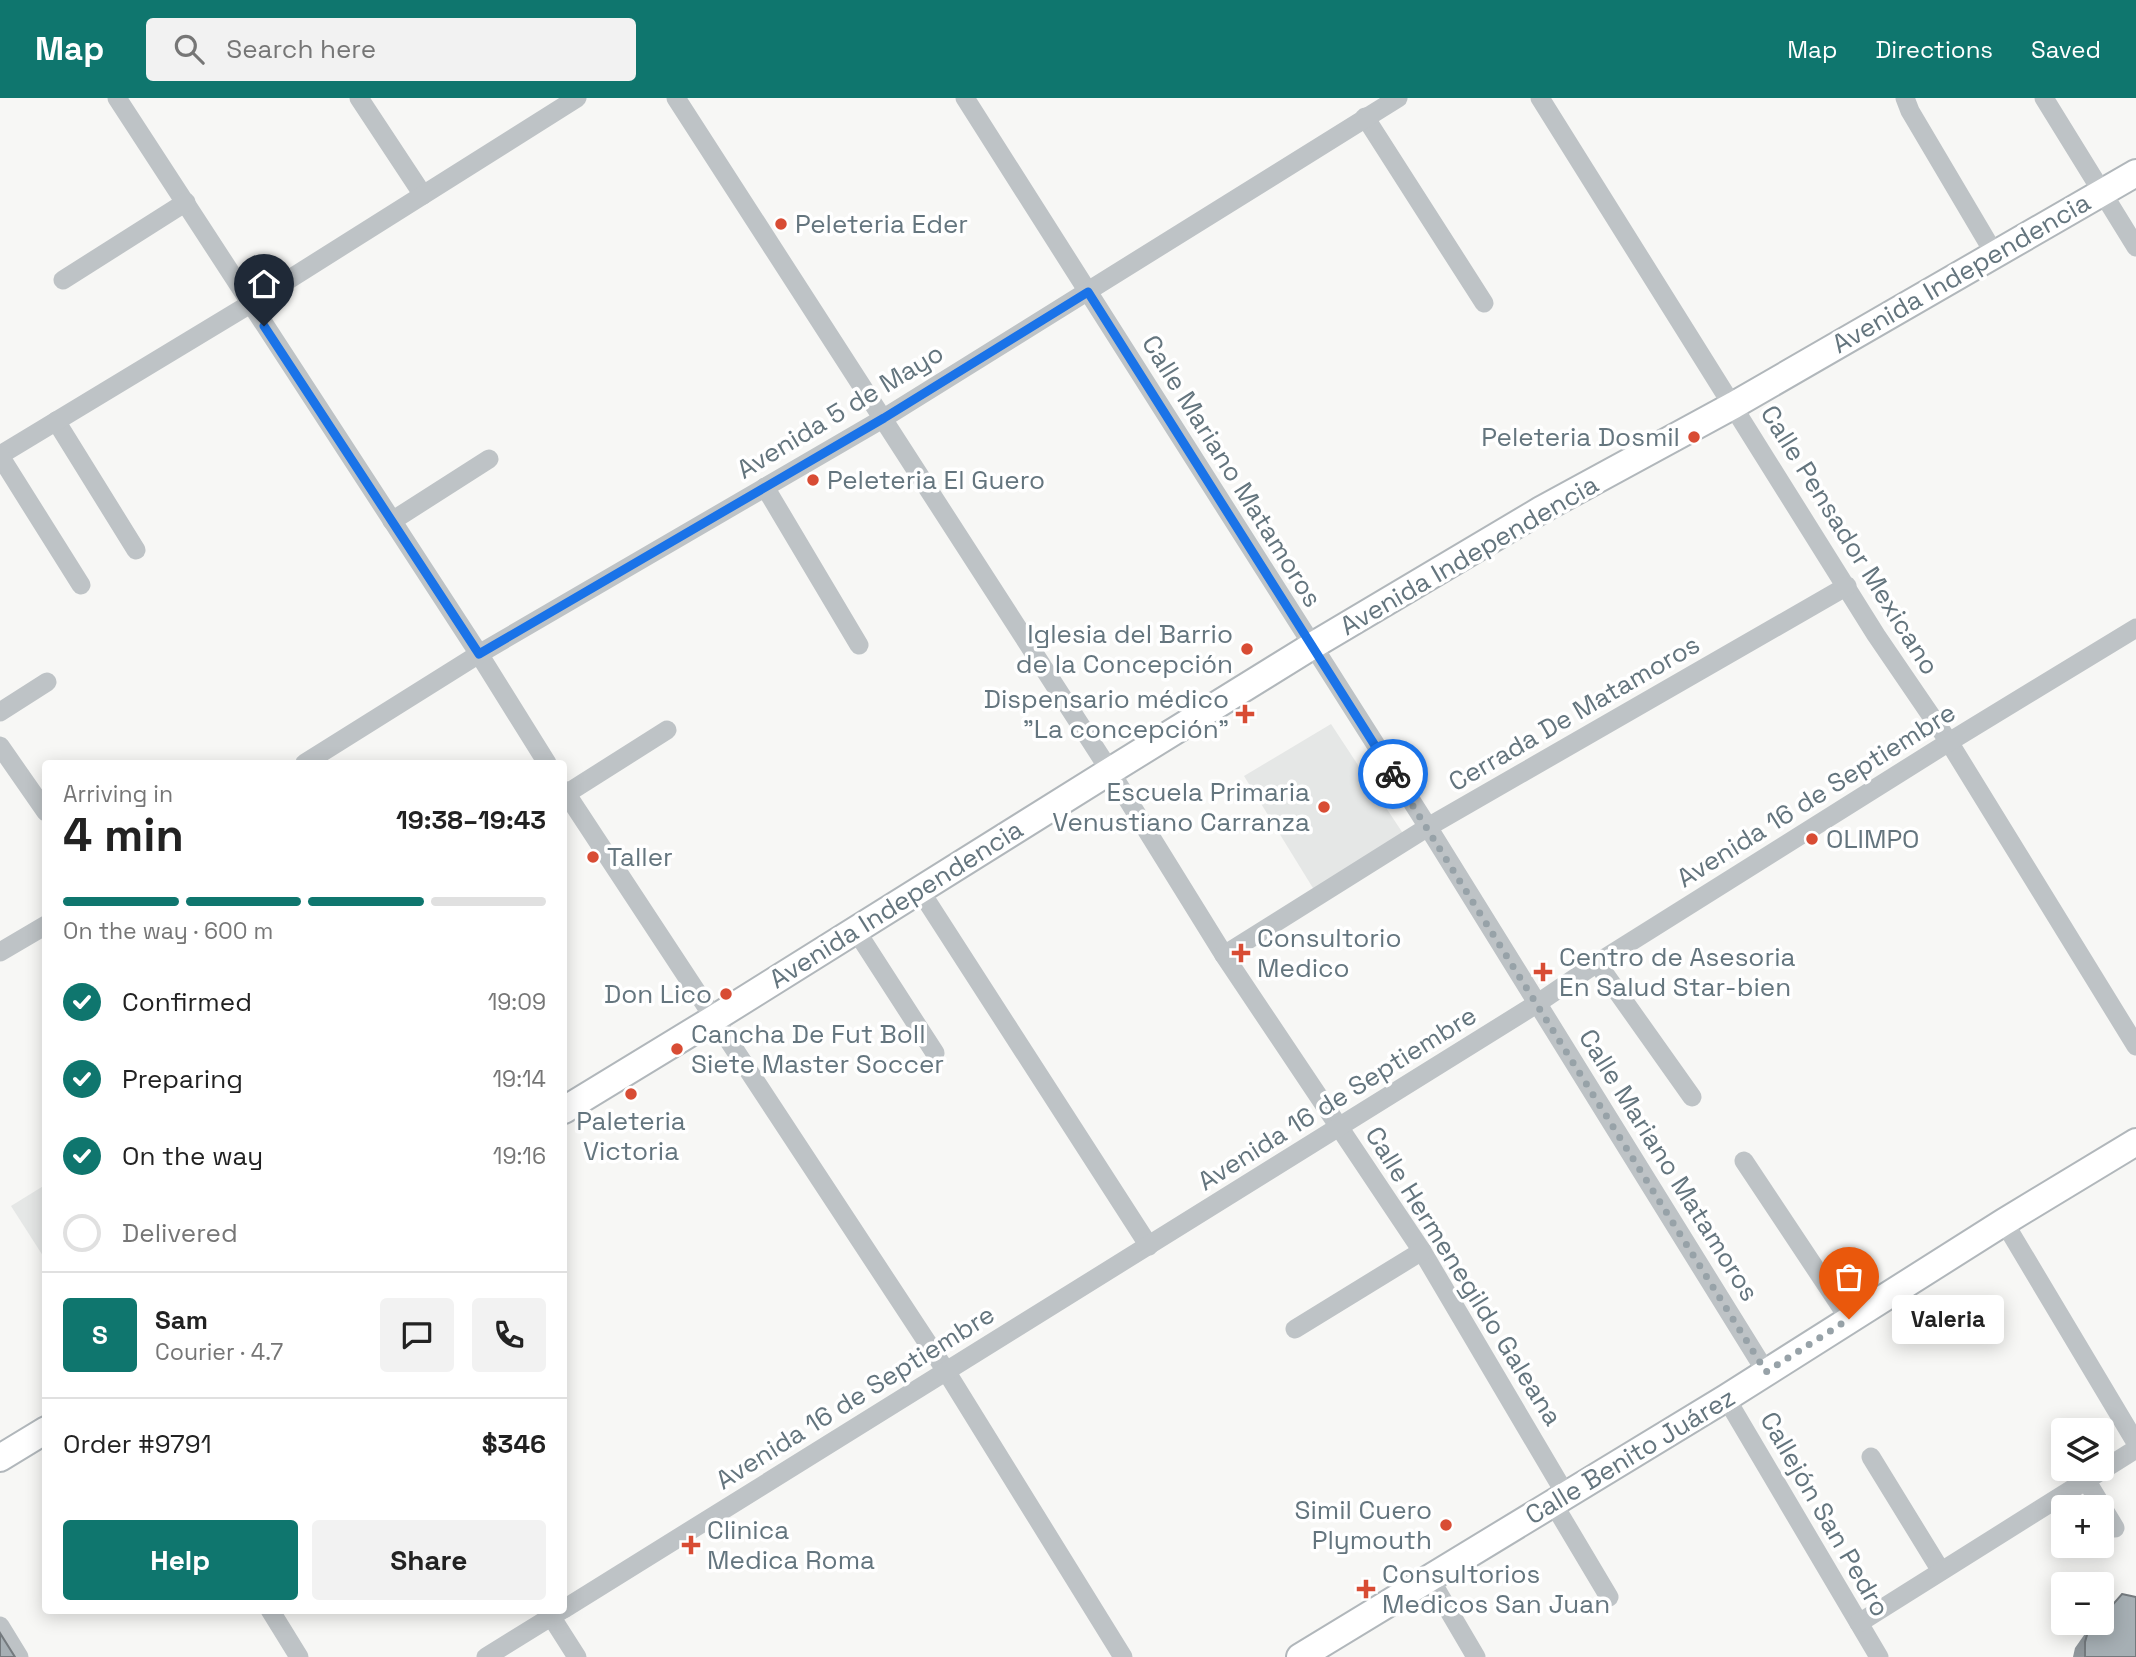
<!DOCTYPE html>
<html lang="en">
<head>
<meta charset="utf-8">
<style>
  body { margin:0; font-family:"Space Grotesk",sans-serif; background:#f2f2f2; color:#222; height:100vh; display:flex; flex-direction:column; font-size:26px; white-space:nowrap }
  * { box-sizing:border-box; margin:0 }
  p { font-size:23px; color:#767676 }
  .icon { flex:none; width:38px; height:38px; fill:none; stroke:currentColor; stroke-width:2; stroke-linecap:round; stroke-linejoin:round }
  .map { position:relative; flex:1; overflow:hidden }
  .drawer { position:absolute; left:42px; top:662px; width:525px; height:854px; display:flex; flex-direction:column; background:#fff; border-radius:7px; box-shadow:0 4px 18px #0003 }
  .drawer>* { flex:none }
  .buttons { position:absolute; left:2051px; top:1320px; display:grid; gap:14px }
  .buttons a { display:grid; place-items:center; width:63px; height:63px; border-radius:7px; background:#fff; box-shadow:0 4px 18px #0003; font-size:35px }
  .pin { position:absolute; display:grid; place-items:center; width:60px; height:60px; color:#fff; margin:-72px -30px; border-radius:50% 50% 50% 0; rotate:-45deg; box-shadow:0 0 7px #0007 }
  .pin .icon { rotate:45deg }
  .courier { position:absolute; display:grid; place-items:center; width:70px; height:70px; margin:-35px; border:5px solid #1a73e8; border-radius:50%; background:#fff; color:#222; box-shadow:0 2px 9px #0007 }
  .bubble { position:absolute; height:49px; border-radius:7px; background:#fff; box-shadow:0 4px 18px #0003; font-size:23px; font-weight:600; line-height:49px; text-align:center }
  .head em { font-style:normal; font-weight:600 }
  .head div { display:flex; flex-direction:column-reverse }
  .head { display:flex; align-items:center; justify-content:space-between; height:119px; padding:0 21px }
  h1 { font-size:46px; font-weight:600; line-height:52px }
  .bar { display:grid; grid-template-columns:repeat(4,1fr); gap:10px 7px; align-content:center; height:84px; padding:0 21px }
  .bar i { height:9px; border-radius:5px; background:#e0e0e0 }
  .bar .active { background:#0f766e }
  .bar p { grid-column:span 4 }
  .line { display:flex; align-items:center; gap:18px; padding:0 21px; border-top:2px solid #e0e0e0 }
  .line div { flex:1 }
  .round { display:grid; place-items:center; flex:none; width:74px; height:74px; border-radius:7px; background:#f2f2f2 }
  ol { padding:0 21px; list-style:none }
  li { display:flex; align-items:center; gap:21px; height:77px }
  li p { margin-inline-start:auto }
  li .icon { padding:7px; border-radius:50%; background:#0f766e; color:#fff; stroke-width:4 }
  li:last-child { color:#767676 }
  li i { width:38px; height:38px; border:4px solid #e0e0e0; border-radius:50% }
  .primary-button { display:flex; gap:14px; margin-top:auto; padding:14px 21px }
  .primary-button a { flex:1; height:80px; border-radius:7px; background:#0f766e; color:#fff; font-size:28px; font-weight:600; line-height:80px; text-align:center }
  .primary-button a+a { background:#f2f2f2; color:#222 }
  header { display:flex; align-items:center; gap:42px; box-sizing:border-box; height:98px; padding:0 35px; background:#0f766e; color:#fff }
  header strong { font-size:33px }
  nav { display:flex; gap:38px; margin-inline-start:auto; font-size:24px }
  .search { width:490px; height:63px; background:#f2f2f2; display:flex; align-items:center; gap:18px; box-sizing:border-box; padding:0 24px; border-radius:7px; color:#767676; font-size:26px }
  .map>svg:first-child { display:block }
</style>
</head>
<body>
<header>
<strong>Map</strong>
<div class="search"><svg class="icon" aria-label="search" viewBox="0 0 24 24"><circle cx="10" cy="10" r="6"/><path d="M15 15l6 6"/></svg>Search here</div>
<nav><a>Map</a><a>Directions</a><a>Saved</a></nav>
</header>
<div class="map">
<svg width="2136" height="1559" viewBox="0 0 2136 1559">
  <rect width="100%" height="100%" fill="#f7f7f5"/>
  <g fill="#e5e7e6">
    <polygon points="1331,626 1406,740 1316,795 1244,678"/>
    <polygon points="45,1087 45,1161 11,1108"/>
  </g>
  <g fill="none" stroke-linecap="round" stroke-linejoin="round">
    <defs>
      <g id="secondary">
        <polyline points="564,1012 715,920 1110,673 1312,548 1541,412 1734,307 2136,75"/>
        <polyline points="0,1360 46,1332"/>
        <polyline points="1300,1559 1726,1300 2004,1124 2136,1044"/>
      </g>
    </defs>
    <use href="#secondary" stroke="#b1b7bb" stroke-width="30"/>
    <g stroke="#bec3c6" stroke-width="19">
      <polyline points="117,0 479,556 547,665"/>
      <polyline points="359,0 423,97"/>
      <polyline points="676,0 1110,673 1224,857 1422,1153 1566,1397"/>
      <polyline points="965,0 1428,729 1766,1274"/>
      <polyline points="1540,0 1876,537 1949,644 2136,948"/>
      <polyline points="1905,0 1910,13 1994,155"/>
      <polyline points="2044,0 2136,149"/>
      <polyline points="1365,19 1484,205"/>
      <polyline points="63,182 186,104"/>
      <polyline points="56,323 136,452"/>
      <polyline points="0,357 250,206 577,0"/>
      <polyline points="0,358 81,487"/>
      <polyline points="765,389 859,547"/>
      <polyline points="392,423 489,361"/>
      <polyline points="0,614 47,584"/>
      <polyline points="0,648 46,714"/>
      <polyline points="305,665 479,556 884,320 1398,0"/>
      <polyline points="564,692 946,1273 1123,1559"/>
      <polyline points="566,696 667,632"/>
      <polyline points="919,791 1149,1148"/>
      <polyline points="855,831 935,955"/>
      <polyline points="0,854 46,827"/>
      <polyline points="1224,857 1428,729 1847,488"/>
      <polyline points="1597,865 1692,999"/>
      <polyline points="1744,1063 1849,1221"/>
      <polyline points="2004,1124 2136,1345"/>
      <polyline points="1295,1231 1422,1153"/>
      <polyline points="1726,1300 1879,1559"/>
      <polyline points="1871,1359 1941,1473"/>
      <polyline points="2086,1382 2115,1430"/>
      <polyline points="1553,1405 1609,1499"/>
      <polyline points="1429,1479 1476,1559"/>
      <polyline points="564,1511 1538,905 1597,865 1949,644 2136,530"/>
      <polyline points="270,1512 299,1559"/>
      <polyline points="547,1512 577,1559"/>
      <polyline points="1859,1525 2136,1351"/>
      <polyline points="0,1528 19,1559"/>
      <polyline points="486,1559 562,1512"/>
    </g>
    <use href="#secondary" stroke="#fff" stroke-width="26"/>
  </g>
  <polygon fill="#8f969b" points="2104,1510 2136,1559 2073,1559 2075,1550 2089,1530 2094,1524 2102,1524 2102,1513"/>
  <g fill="#a6afb4" stroke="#747a7e" stroke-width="2">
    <polygon points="2122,1496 2136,1499 2136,1559 2085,1559 2085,1544 2089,1530 2097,1532 2099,1524 2102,1524 2102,1517 2104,1510 2109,1511"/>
    <polygon points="0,1535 15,1559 0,1559"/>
  </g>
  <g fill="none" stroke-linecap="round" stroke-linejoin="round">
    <polyline stroke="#97a2a8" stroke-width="7" stroke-dasharray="0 12.6" points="1393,676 1766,1274 1849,1221"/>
    <polyline stroke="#1a73e8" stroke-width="9" points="264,228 479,556 884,320 1088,194 1393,676"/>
  </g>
  <g fill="#d84c34" stroke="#fff" stroke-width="2.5">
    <circle cx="781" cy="126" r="7"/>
    <circle cx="1694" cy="339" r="7"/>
    <circle cx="813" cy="382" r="7"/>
    <circle cx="1247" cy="551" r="7"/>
    <path d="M1241.5 605.5h7v7h7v7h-7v7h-7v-7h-7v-7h7z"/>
    <circle cx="1324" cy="709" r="7"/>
    <circle cx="1812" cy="741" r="7"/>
    <circle cx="593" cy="759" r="7"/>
    <path d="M1237.5 844.5h7v7h7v7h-7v7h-7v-7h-7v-7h7z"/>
    <path d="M1539.5 863.5h7v7h7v7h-7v7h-7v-7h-7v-7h7z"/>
    <circle cx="726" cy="896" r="7"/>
    <circle cx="677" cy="951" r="7"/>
    <circle cx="631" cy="996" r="7"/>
    <circle cx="1446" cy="1427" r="7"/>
    <path d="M687.5 1436.5h7v7h7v7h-7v7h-7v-7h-7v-7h7z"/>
    <path d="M1362.5 1480.5h7v7h7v7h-7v7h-7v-7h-7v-7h7z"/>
  </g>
  <g text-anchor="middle" stroke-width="7" stroke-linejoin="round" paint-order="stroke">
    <g font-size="26" fill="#64757e" stroke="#fff" text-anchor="start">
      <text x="795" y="135">Peleteria Eder</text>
      <text x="1680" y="348" text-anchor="end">Peleteria Dosmil</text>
      <text x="827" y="391">Peleteria El Guero</text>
      <text x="1233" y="545" text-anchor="end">Iglesia del Barrio<tspan x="1233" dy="30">de la Concepción</tspan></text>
      <text x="1229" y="610" text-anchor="end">Dispensario médico<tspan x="1229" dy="30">"La concepción"</tspan></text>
      <text x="1310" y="703" text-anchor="end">Escuela Primaria<tspan x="1310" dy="30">Venustiano Carranza</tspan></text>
      <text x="1826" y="750">OLIMPO</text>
      <text x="607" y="768">Taller</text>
      <text x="1257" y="849">Consultorio<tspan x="1257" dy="30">Medico</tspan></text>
      <text x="1559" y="868">Centro de Asesoria<tspan x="1559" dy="30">En Salud Star-bien</tspan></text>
      <text x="712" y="905" text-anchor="end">Don Lico</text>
      <text x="691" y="945">Cancha De Fut Boll<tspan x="691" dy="30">Siete Master Soccer</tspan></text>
      <text x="631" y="1032" text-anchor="middle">Paleteria<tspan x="631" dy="30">Victoria</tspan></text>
      <text x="1432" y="1421" text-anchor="end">Simil Cuero<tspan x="1432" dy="30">Plymouth</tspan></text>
      <text x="707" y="1441">Clinica<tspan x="707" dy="30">Medica Roma</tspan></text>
      <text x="1382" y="1485">Consultorios<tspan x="1382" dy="30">Medicos San Juan</tspan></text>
    </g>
    <g font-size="26" fill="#64757e" stroke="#fff">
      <text transform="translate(1961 175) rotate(-30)" y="9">Avenida Independencia</text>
      <text transform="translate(840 313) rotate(-31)" y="9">Avenida 5 de Mayo</text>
      <text transform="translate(1232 373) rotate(58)" y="9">Calle Mariano Matamoros</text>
      <text transform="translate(1850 442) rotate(58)" y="9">Calle Pensador Mexicano</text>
      <text transform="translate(1469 457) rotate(-30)" y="9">Avenida Independencia</text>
      <text transform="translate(1574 615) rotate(-30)" y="9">Cerrada De Matamoros</text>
      <text transform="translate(1816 697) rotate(-32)" y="9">Avenida 16 de Septiembre</text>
      <text transform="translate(896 806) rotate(-32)" y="9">Avenida Independencia</text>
      <text transform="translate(1337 1000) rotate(-32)" y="9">Avenida 16 de Septiembre</text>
      <text transform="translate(1669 1067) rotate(58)" y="9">Calle Mariano Matamoros</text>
      <text transform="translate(1464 1178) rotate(58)" y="9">Calle Hermenegildo Galeana</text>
      <text transform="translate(855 1299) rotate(-32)" y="9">Avenida 16 de Septiembre</text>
      <text transform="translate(1630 1358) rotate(-31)" y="9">Calle Benito Juárez</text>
      <text transform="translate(1825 1416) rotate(60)" y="9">Callejón San Pedro</text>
    </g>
  </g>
</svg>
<div class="buttons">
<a><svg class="icon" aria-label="layers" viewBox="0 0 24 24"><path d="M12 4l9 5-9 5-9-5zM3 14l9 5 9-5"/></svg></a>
<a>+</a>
<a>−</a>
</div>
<div class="pin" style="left:1849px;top:1221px;background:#ea580c"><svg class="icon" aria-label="bag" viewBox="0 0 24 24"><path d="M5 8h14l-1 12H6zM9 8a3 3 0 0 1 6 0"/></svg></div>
<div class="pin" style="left:264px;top:228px;background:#1f2937"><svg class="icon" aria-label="home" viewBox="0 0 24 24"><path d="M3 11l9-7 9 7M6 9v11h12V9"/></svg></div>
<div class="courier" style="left:1393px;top:676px"><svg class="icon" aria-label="bike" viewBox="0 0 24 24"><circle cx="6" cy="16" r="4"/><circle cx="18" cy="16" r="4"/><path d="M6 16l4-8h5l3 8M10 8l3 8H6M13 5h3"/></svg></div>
<div class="bubble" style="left:1892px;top:1197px;width:112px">Valeria</div>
<section class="drawer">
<div class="head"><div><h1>4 min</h1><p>Arriving in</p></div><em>19:38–19:43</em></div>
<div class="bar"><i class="active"></i><i class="active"></i><i class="active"></i><i></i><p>On the way · 600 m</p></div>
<ol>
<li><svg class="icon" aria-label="check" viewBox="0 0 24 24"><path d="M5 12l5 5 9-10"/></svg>Confirmed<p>19:09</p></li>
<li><svg class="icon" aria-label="check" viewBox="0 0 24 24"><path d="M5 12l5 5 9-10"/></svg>Preparing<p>19:14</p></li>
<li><svg class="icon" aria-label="check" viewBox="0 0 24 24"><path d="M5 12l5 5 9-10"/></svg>On the way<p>19:16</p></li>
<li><i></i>Delivered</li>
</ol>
<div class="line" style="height:126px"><b class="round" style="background:#0f766e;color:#fff">S</b><div><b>Sam</b><p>Courier · 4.7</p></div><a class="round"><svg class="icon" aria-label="chat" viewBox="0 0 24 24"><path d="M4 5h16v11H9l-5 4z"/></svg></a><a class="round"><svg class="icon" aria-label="phone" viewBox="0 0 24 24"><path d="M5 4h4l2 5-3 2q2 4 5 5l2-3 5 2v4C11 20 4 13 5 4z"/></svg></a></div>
<div class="line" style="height:91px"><div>Order #9791</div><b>$346</b></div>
<div class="primary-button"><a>Help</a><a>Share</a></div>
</section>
</div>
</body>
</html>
